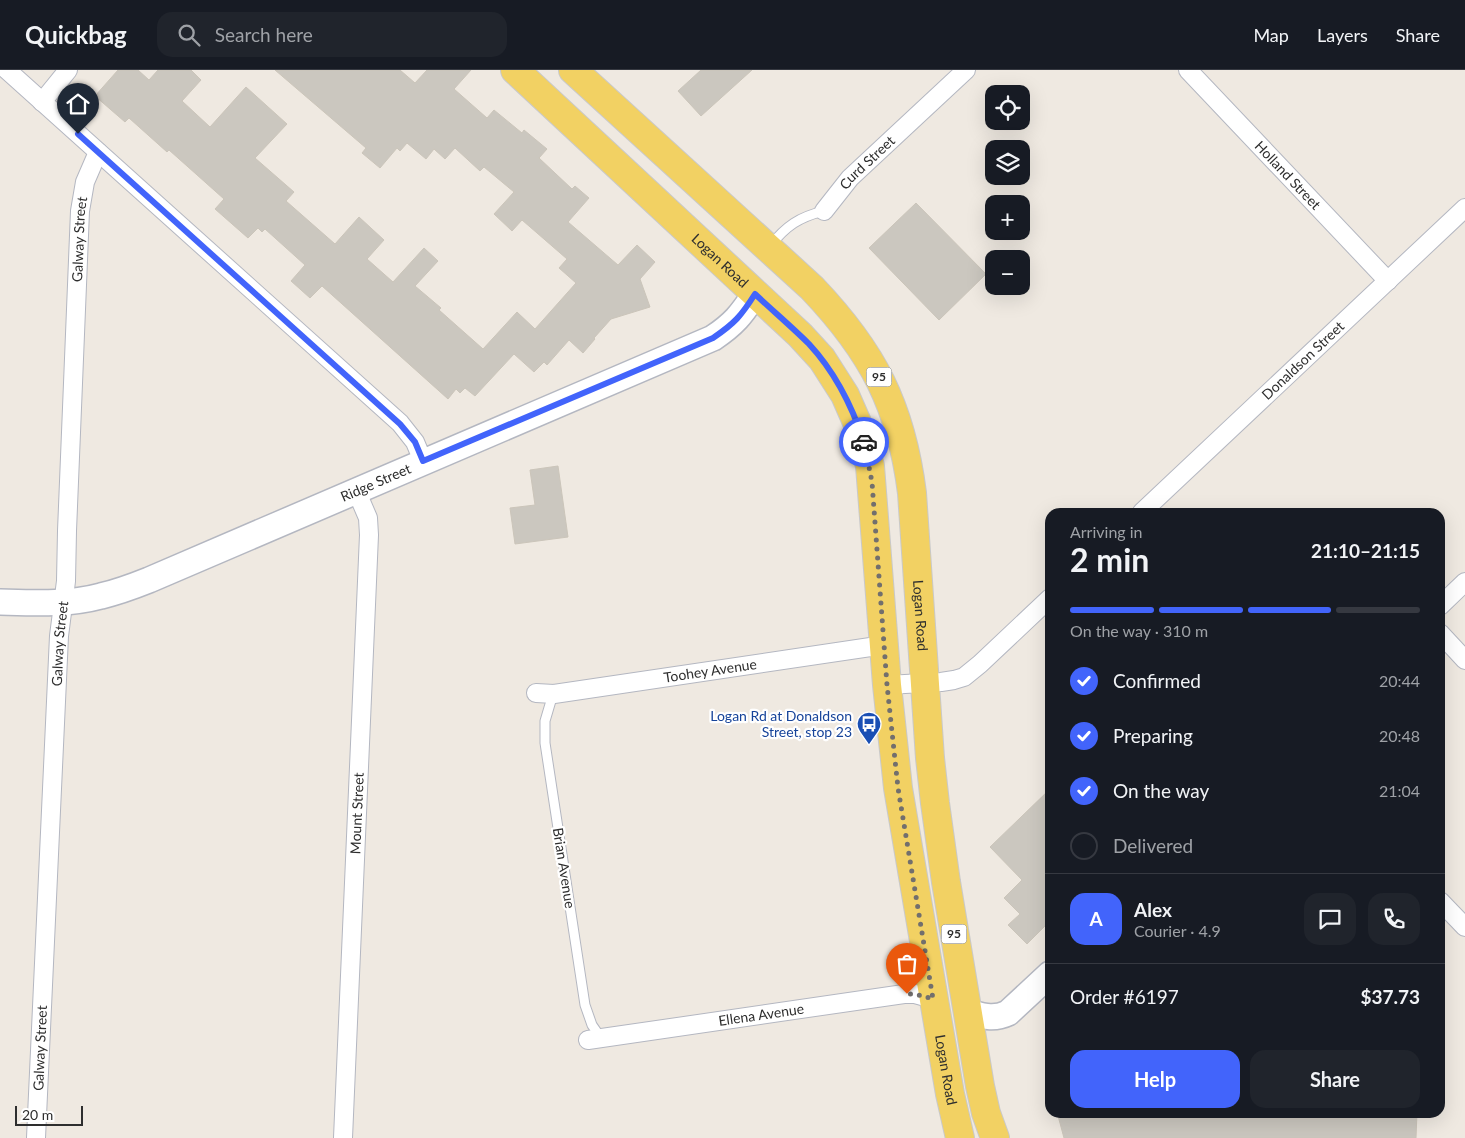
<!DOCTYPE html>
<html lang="en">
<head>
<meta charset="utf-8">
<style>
  body { margin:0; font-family:Lato,sans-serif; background:#20242c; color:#f1f3f6; height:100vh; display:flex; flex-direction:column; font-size:19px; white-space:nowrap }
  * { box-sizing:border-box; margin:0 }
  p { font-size:16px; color:#9ea1a6 }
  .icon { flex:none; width:28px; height:28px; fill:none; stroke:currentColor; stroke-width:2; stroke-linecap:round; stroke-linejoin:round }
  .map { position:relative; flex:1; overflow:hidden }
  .sheet { position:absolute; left:1045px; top:438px; width:400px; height:610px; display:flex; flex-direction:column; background:#171b24; border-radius:15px; box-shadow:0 5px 20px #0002 }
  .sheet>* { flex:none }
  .fabs { position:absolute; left:985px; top:15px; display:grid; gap:10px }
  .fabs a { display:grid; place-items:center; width:45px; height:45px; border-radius:10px; background:#171b24; box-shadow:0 5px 20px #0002; font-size:25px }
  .scale { position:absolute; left:15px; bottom:12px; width:68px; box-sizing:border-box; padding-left:5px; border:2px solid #2e2e2e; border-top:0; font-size:14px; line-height:18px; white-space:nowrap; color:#2e2e2e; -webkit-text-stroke:4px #fff; paint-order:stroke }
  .pin { position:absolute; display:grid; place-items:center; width:42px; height:42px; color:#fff; margin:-51px -21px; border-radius:50% 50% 50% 0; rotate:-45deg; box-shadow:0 0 5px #0007 }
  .pin .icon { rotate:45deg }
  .courier { position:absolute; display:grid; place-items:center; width:50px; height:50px; margin:-25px; border:4px solid #4264fb; border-radius:50%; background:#fff; color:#222; box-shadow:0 1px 6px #0007 }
  .headline em { font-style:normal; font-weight:700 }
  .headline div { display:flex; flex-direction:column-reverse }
  .headline { display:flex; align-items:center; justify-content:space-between; height:85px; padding:0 25px }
  h1 { font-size:32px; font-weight:700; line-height:38px }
  .bar { display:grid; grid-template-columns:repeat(4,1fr); gap:8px 5px; align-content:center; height:60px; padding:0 25px }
  .bar i { height:6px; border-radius:4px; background:#363941 }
  .bar .active { background:#4264fb }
  .bar p { grid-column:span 4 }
  .line { display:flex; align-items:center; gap:12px; padding:0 25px; border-top:1px solid #363941 }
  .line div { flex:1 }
  .round { display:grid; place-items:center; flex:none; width:52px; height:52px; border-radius:15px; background:#20242c }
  ol { padding:0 25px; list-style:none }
  li { display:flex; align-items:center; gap:15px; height:55px }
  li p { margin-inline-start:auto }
  li .icon { padding:5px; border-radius:50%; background:#4264fb; color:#fff; stroke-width:4 }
  li:last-child { color:#9ea1a6 }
  li i { width:28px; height:28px; border:2px solid #363941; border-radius:50% }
  .button { display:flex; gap:10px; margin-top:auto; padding:10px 25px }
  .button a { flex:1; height:58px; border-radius:15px; background:#4264fb; color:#fff; font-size:20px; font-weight:700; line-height:58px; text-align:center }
  .button a+a { background:#20242c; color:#f1f3f6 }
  header { display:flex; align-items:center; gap:30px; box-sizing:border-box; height:70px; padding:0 25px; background:#171b24; border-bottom:1px solid #363941 }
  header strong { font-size:24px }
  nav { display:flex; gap:28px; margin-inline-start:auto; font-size:18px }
  .search { width:350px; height:45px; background:#20242c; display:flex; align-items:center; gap:12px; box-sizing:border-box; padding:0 18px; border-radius:15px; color:#9ea1a6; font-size:19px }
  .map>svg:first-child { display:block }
</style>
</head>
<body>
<header>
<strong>Quickbag</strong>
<div class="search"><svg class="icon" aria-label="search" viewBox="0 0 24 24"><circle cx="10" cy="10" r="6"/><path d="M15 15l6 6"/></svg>Search here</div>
<nav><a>Map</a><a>Layers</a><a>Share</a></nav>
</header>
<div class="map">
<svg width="1465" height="1068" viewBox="0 0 1465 1068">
  <rect width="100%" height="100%" fill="#efe9e1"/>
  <g fill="#cbc7bf" stroke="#cbc5ba">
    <polygon points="118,0 138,0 149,10 158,0 191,0 201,10 182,31 210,57 246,17 287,54 255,88 294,122 286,131 335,174 359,147 384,170 367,189 393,212 424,178 438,191 415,216 441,238 439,240 483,279 517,242 535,259 576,213 559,198 567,189 522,150 512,161 494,144 514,122 484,97 480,101 455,78 445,89 434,79 426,89 407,73 400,81 397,78 380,98 362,83 366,78 275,0 400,0 415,13 427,0 471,0 454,19 487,48 494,40 522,63 524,60 547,79 539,88 572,119 575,116 589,128 568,152 618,195 637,175 655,192 640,209 650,237 611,249 594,268 595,269 583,283 569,270 547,295 544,292 534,302 514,284 475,326 465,318 460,323 456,319 448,329 322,216 310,228 291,211 305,195 265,159 262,162 258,158 248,168 215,139 224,129 169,80 167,82 129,48 125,52 95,26"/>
    <polygon points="701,0 752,0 701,46 678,21"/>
    <polygon points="916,133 986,204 939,250 869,178"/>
    <polygon points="558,396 568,467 515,474 510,438 535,435 530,400"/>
    <polygon points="1050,719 1050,851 1027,874 1008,855 1020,844 1004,828 1022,810 990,777"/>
    <polygon points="1057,1042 1417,1042 1416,1068 1064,1068"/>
  </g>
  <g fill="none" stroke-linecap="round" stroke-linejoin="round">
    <defs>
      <g id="lane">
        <path d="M770 176C786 156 799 147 824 141"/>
        <polyline points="553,624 545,651 545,673 585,935 592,955 601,968"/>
      </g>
      <g id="street">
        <polyline points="7,0 400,353 415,372 423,391"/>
        <path id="s1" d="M1188 0 1388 211"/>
        <polyline points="42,32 68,0"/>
        <path id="s2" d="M824 141 850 108 966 0"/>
        <path id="s3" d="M1142 442 1465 138"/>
        <polyline points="1440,536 1465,512"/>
        <polyline points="1440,563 1465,590"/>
        <polyline points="887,615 941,612 954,610 964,607 980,594 1050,528"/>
        <path id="s4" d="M536 623 554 624 884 575"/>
        <polyline points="1440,831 1465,857"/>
        <path id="s5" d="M588 970 904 924H915L933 929"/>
        <path id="s6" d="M36 1068 59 566 66 511 67 461 80 141 85 112 98 82"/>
        <path id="s7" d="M343 1068 369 465 368 448 356 420"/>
      </g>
      <g id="secondary">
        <path id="s8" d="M0 532C34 533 68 535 101 526 118 522 134 516 149 510L713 268C734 254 741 245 755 224"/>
        <path d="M968 942C983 946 993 950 1008 943L1050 904"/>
      </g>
      <g id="primary">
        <path id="s9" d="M515 0 800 265 822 289 845 325 859 357 870 396 887 615 898 718 950 1024 960 1068"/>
        <path id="s10" d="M573 0 812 218C873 282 901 336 912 423L930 688 935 733 946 812 980 1016 986 1043 995 1068"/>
      </g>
    </defs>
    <use href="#lane" stroke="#b4b7c1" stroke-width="11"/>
    <use href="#street" stroke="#b4b7c1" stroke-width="20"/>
    <use href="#secondary" stroke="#b4b7c1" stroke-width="28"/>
    <use href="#primary" stroke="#c9c9c9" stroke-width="30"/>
    <use href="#lane" stroke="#fff" stroke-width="9"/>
    <use href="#street" stroke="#fff" stroke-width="18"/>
    <use href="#secondary" stroke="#fff" stroke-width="25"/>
    <use href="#primary" stroke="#f2d163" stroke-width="28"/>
  </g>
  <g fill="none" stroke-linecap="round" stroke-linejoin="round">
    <polyline stroke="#726f6d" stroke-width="5" stroke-dasharray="0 9" points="864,372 872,412 887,615 898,718 933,929 915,924 907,924"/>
    <path stroke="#4264fb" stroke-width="6" d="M78 64 400 354 415 372 423 391 713 268C735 253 741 246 755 224 773 241 792 257 809 274 835 302 852 336 864 372"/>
  </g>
  <defs>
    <symbol id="bus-pin" viewBox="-11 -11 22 30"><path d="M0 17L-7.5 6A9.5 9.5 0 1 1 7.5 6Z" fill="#1a4fb4" stroke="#fff"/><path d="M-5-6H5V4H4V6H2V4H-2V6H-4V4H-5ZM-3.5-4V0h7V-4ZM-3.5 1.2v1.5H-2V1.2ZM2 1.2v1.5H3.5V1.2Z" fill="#fff"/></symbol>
  </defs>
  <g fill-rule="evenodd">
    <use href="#bus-pin" x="855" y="640" width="28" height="38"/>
  </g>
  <g text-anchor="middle" stroke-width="4.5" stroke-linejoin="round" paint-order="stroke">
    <g fill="#fff" stroke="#6d6d6d" stroke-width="1">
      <rect x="866.5" y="297.5" width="25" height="19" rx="4"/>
      <rect x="941.5" y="854.5" width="25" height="19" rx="4"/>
    </g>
    <g font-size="12" font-weight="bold" fill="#2e2e2e">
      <text x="879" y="311">95</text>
      <text x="954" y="868">95</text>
    </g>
    <g font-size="14" fill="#2e2e2e" stroke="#fff">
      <text dy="5" stroke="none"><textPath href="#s2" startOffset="65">Curd Street</textPath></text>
      <text dy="5" stroke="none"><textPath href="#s1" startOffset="145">Holland Street</textPath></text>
      <text dy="5" stroke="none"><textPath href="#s6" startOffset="900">Galway Street</textPath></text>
      <text dy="5" stroke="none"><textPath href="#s9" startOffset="280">Logan Road</textPath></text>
      <text dy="5" stroke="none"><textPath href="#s3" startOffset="221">Donaldson Street</textPath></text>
      <text dy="5" stroke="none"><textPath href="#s8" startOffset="399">Ridge Street</textPath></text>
      <text dy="5" stroke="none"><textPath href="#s10" startOffset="679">Logan Road</textPath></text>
      <text dy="5" stroke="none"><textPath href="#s6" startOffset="495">Galway Street</textPath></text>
      <text dy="5" stroke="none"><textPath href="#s4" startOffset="176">Toohey Avenue</textPath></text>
      <text dy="5" stroke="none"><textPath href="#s7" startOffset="325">Mount Street</textPath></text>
      <text transform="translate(564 798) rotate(81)" y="5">Brian Avenue</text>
      <text dy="5" stroke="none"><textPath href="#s5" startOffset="175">Ellena Avenue</textPath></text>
      <text dy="5" stroke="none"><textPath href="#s6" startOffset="90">Galway Street</textPath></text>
      <text dy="5" stroke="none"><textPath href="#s9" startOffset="1149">Logan Road</textPath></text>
    </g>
    <g font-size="14" fill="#164399" stroke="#fff" text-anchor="end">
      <text x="852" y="651">Logan Rd at Donaldson<tspan x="852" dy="16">Street, stop 23</tspan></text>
    </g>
  </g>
</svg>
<div class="fabs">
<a><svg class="icon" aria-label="locate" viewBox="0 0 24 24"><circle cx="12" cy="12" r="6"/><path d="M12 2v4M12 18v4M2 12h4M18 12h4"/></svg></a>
<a><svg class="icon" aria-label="layers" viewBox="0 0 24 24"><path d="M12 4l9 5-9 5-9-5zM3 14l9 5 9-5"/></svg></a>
<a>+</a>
<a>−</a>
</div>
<div class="scale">20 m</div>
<div class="pin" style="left:907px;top:924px;background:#ea580c"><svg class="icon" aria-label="bag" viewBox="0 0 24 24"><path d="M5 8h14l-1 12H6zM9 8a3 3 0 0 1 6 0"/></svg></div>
<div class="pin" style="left:78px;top:64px;background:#1f2937"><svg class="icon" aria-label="home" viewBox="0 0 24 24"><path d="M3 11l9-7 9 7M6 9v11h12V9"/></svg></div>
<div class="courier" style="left:864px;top:372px"><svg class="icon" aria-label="car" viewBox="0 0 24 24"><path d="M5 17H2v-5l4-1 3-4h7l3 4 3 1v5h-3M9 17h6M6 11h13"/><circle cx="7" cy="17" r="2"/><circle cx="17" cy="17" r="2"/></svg></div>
<section class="sheet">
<div class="headline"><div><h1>2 min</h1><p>Arriving in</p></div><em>21:10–21:15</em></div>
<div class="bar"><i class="active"></i><i class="active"></i><i class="active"></i><i></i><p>On the way · 310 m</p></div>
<ol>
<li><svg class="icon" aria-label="check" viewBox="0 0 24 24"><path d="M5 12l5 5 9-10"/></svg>Confirmed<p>20:44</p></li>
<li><svg class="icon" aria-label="check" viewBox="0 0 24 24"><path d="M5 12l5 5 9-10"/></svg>Preparing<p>20:48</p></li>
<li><svg class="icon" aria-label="check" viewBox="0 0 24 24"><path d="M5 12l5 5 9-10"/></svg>On the way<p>21:04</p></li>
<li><i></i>Delivered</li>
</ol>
<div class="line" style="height:90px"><b class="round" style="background:#4264fb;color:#fff">A</b><div><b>Alex</b><p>Courier · 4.9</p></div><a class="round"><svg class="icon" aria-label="chat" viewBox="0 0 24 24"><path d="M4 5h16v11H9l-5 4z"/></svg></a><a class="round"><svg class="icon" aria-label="phone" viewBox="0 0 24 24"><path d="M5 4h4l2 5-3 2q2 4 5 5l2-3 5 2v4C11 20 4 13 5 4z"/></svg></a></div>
<div class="line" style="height:65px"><div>Order #6197</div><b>$37.73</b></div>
<div class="button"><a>Help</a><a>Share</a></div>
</section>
</div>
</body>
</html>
